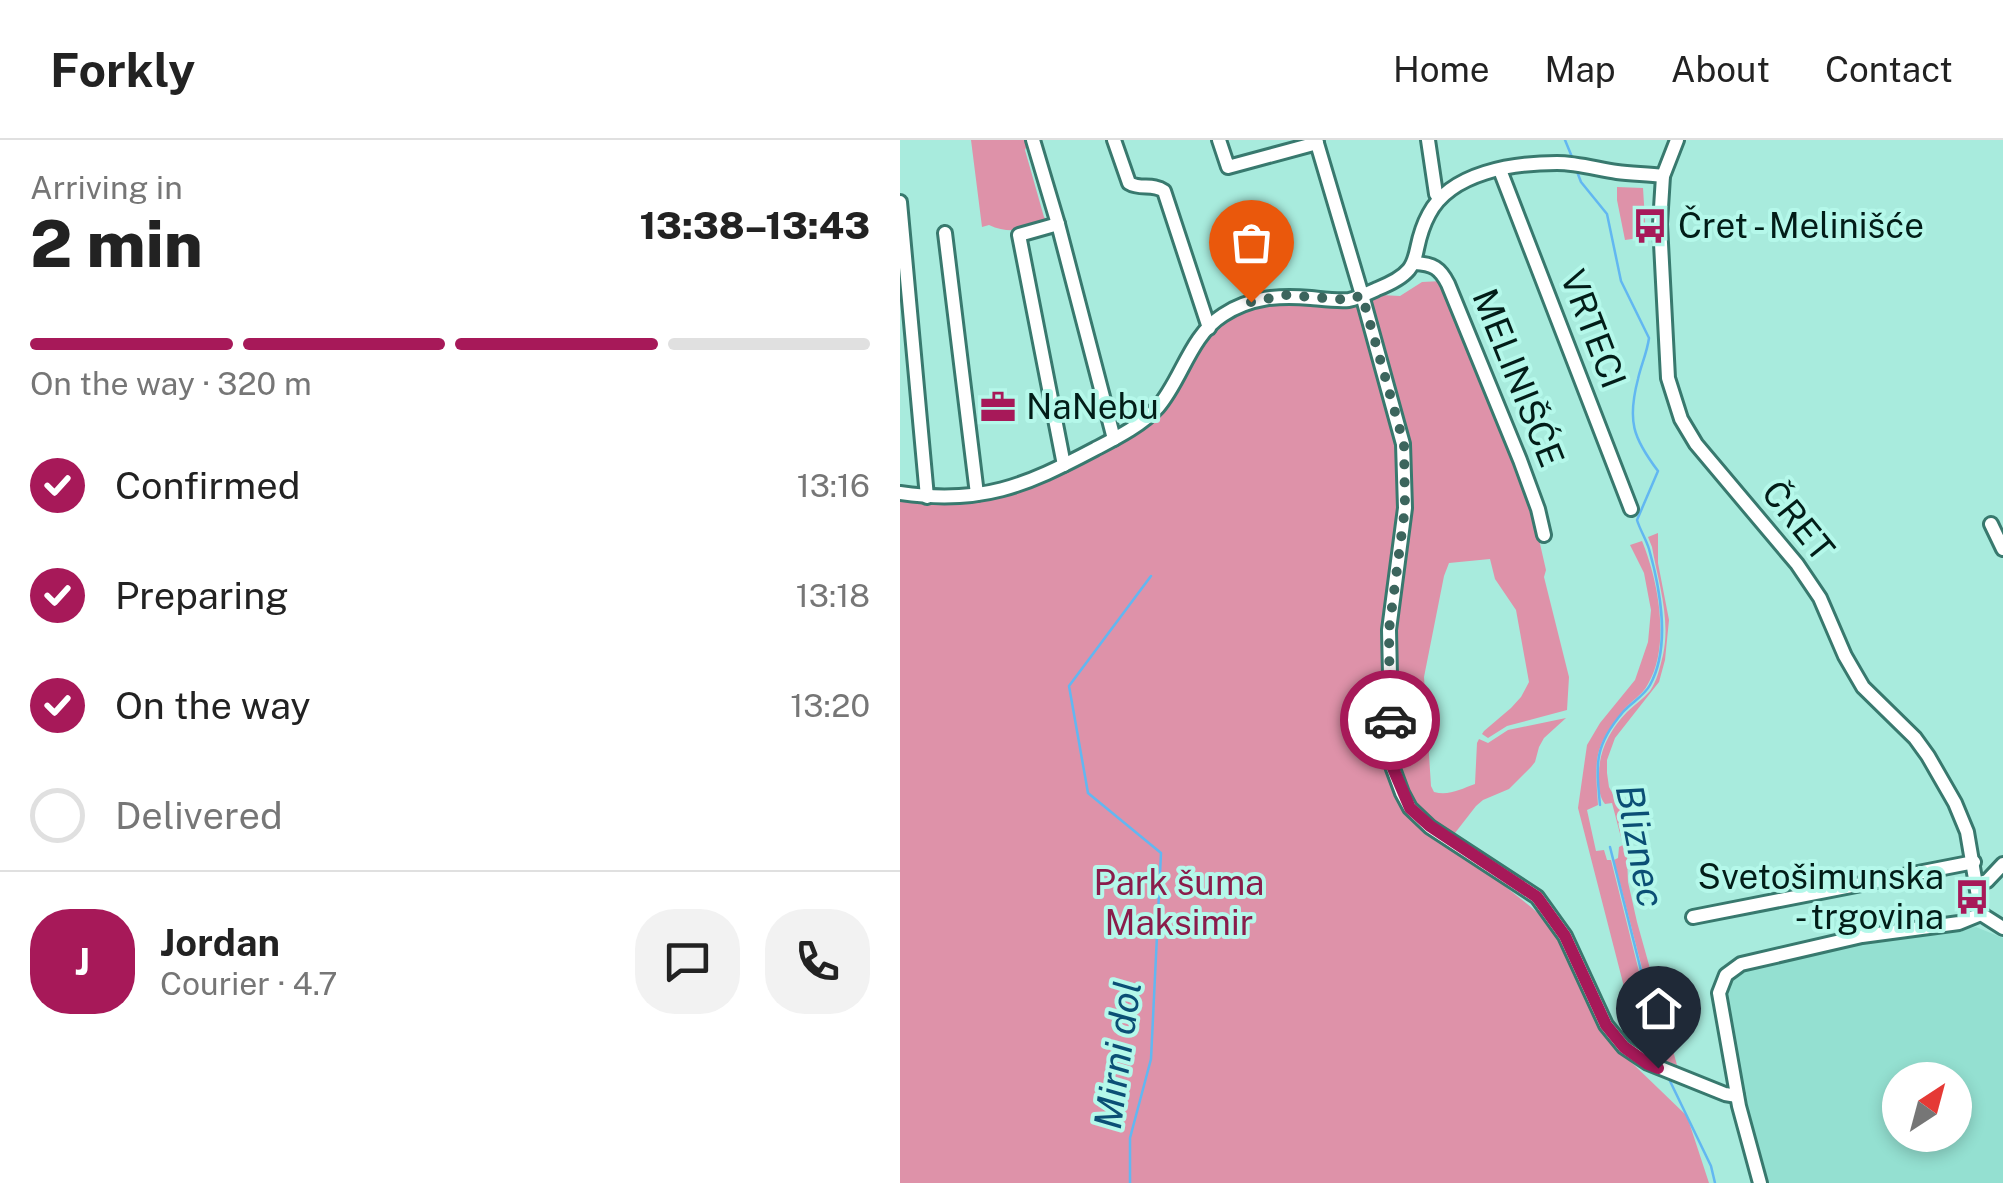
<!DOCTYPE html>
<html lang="en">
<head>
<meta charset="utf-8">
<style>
  body { margin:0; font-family:"Public Sans",sans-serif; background:#f2f2f2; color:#222; height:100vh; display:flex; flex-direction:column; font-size:38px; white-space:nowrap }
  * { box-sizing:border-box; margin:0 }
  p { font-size:32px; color:#767676 }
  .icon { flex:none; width:55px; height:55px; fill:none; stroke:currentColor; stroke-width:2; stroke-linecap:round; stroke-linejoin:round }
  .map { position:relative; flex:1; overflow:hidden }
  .side { display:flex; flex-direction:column; background:#fff; width:900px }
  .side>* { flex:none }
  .needle { width:65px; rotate:36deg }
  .fabs { position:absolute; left:982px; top:922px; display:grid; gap:20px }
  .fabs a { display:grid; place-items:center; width:90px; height:90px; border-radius:50%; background:#fff; box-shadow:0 5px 15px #0003; font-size:50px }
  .pin { position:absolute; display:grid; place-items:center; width:85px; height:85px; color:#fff; margin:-102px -42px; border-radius:50% 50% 50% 0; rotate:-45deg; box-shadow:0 0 10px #0007 }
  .pin .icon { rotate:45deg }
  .courier { position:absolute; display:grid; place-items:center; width:100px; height:100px; margin:-50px; border:8px solid #a71959; border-radius:50%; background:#fff; color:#222; box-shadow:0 2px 12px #0007 }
  .headline em { font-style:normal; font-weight:800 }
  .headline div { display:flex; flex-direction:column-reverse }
  .headline { display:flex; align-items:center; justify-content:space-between; height:170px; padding:0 30px }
  h1 { font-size:65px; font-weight:800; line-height:75px }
  .bar { display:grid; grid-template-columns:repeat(4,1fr); gap:15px 10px; align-content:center; height:120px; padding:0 30px }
  .bar i { height:12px; border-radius:8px; background:#e0e0e0 }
  .bar .on { background:#a71959 }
  .bar p { grid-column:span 4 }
  .line { display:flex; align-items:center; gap:25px; padding:0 30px; border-top:2px solid #e0e0e0 }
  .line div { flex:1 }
  .round { display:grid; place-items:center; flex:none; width:105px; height:105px; border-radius:40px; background:#f2f2f2 }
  ol { padding:0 30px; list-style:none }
  li { display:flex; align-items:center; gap:30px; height:110px }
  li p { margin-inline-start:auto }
  li .icon { padding:10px; border-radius:50%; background:#a71959; color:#fff; stroke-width:4 }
  li:last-child { color:#767676 }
  li i { width:55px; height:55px; border:5px solid #e0e0e0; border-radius:50% }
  header { display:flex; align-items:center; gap:60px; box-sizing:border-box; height:140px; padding:0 50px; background:#fff; border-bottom:2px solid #e0e0e0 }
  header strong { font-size:48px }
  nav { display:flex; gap:55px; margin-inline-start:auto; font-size:35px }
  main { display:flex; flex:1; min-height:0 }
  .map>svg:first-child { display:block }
</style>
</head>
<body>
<header>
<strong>Forkly</strong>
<nav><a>Home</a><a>Map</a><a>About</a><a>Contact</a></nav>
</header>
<main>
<section class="side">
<div class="headline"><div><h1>2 min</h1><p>Arriving in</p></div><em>13:38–13:43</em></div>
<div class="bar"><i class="on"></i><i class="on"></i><i class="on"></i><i></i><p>On the way · 320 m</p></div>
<ol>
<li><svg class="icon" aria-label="check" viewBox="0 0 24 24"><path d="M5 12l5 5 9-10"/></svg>Confirmed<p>13:16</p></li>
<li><svg class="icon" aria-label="check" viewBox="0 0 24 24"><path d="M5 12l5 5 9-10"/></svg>Preparing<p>13:18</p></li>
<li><svg class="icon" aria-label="check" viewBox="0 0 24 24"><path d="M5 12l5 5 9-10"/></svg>On the way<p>13:20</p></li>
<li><i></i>Delivered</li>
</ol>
<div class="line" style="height:180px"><b class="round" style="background:#a71959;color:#fff">J</b><div><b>Jordan</b><p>Courier · 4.7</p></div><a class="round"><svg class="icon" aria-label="chat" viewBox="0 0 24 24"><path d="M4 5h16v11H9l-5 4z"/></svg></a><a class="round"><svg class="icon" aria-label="phone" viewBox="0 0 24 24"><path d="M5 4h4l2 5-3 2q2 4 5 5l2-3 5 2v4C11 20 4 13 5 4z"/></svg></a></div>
</section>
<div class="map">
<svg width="1103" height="1043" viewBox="0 0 1103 1043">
  <rect width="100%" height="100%" fill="#a8ebdd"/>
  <path fill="#94e0d1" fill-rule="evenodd" d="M1076 787 1103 798V1043H862L838 943 823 852 826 841 841 828 935 806ZM1000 940H1055V995H1000Z"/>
  <g fill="#de92a9">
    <path d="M71 0H127L128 3 125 10 144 77 149 82C127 89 110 95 89 85L82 87Z"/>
    <polygon points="717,47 743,48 746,97 725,100 717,60"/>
    <path d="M542 141 627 347 646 430 644 437 669 537 667 570 607 586 588 598 582 594 584 591 611 568 621 557 629 542 616 470 595 439 590 419 549 423 544 436 524 537 531 646 534 652C549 656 561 649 575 644L577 603 579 599 588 603 608 590 666 578 644 598 639 607 635 622 631 627 609 649 583 660 576 666 555 693 550 703 631 767 663 796 702 894 787 976 809 1043H0V356H97L233 291 322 181 340 170 392 159 455 165 481 155 500 156 522 142Z"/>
    <path d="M758 393V423L769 480 765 520 759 542 715 598 707 620V633L709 647 720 667 726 691 728 742 737 782 777 925 766 921 714 720 718 718 719 707 723 705 712 663 705 664C698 655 699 645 699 634 699 610 710 590 727 572 734 565 743 559 750 551 757 541 760 527 763 515 771 479 758 441 752 407L748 397Z"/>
    <path d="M742 401C758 440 771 505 748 544 742 556 730 561 722 572 693 608 695 621 698 665L687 670 696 711 704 710 707 720H711L761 919 740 909 678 668 687 605 700 583 735 540 748 502 751 470 744 433 730 405Z"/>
  </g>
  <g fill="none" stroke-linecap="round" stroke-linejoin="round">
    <g stroke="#62b7f1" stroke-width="2.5">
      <polyline points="665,0 672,17"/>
      <path d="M676 29 681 42 707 74 721 141 749 198C747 213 741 225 738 239 727 281 733 298 758 331L737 380C740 390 746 399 749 409 760 448 771 507 750 545 744 556 732 562 723 572 694 606 696 623 700 665"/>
      <polyline points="710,707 764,922"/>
      <polyline points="769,939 811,1026 815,1043"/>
      <polyline points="230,1043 230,998 251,919 261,713 188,653 169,546 251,436"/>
    </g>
    <defs>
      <g id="minor">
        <polyline points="133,0 158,84 214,299"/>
        <path d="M214 0 229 43C240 50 253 43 264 51L309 188"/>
        <polyline points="319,0 328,27 417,3"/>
        <polyline points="416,0 462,155 503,304 505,368 489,490 492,626 502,653 510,668 530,687 637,757 665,796 706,885 724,907 748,923 825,954 837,956"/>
        <polyline points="528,0 536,54 539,59"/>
        <polyline points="777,0 763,36 760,84 768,238 781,279 796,304 897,424 920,458 945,516 963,547 1015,598 1028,616 1055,663 1067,692 1081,774"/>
        <polyline points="600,30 731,369"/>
        <polyline points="0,62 27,357"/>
        <polyline points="158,84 119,95 164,325"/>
        <polyline points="45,93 77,354"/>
        <path d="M515 123C533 124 540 128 548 144L620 320 638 369 644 395"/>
        <path d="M0 353C81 365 125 346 195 309 216 298 242 285 258 267 282 239 290 196 323 175 350 157 380 155 411 158 422 159 437 161 449 160 458 158 468 153 477 149 530 128 507 114 529 74 551 32 614 23 657 23 677 23 697 29 717 32 732 34 748 34 763 36"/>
        <polyline points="1091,384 1103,409"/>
        <polyline points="1077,744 1087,741 1103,724"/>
        <polyline points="1081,774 1103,788"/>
        <polyline points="793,777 1074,722"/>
        <polyline points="860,1043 839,966 819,853 826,835 841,824 962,796 1059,783 1081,774"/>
      </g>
    </defs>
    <use href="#minor" stroke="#38796e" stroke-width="18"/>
    <use href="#minor" stroke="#fff" stroke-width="12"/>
  </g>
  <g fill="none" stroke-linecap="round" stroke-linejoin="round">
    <polyline stroke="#3c655d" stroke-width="10" stroke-dasharray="0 18" points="351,162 386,155 449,160 462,155 504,304 505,368 489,490 490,580"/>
    <polyline stroke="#a71959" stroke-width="12" points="490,580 492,626 510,668 530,686 637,757 665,796 706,885 724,907 748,924 758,928"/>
  </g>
  <defs>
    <symbol id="bus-bare" viewBox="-9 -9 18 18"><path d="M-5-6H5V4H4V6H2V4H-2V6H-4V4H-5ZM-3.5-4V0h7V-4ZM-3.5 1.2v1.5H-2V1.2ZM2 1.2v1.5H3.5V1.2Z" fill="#a71959" stroke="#b5f8ea" stroke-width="2.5" paint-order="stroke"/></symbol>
    <symbol id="office-bare" viewBox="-9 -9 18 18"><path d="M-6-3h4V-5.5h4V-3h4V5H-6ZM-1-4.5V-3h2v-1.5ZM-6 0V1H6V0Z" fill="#a71959" stroke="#b5f8ea" stroke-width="2.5" paint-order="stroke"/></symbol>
  </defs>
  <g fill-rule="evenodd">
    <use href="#bus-bare" x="725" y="61" width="50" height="50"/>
    <use href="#office-bare" x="73" y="242" width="50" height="50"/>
    <use href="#bus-bare" x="1047" y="732" width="50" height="50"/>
  </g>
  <g text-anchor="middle" stroke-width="8" stroke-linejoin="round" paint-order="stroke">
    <g font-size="35" fill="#021d18" stroke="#b5f8ea" text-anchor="start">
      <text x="778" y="98">Čret - Melinišće</text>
      <text x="126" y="279">NaNebu</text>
      <text x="1044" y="749" text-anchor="end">Svetošimunska<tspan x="1044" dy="40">- trgovina</tspan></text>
    </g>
    <g font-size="35" fill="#021d18" stroke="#b5f8ea">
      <text transform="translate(693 189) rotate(69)" y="12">VRTECI</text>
      <text transform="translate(618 238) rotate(68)" y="12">MELINIŠĆE</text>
      <text transform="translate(898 381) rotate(51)" y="12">ČRET</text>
    </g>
    <g font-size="35" fill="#8a1d4b" stroke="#b5f8ea">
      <text x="279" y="755">Park šuma<tspan x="279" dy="40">Maksimir</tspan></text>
    </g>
    <g font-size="38" font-style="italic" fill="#0b4f75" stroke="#b5f8ea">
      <text transform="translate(740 706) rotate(79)" y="13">Bliznec</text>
      <text transform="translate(218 915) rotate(-82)" y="13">Mirni dol</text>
    </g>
  </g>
</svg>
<div class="fabs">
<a><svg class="needle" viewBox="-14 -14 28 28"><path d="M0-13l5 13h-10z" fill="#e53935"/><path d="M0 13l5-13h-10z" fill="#767676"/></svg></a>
</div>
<div class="pin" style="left:351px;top:162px;background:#ea580c"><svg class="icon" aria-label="bag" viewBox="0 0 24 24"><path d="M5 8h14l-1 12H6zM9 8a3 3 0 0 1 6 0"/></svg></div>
<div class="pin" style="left:758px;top:928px;background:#1f2937"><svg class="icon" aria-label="home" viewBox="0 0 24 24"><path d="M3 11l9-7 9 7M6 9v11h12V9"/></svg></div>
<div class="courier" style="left:490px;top:580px"><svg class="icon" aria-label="car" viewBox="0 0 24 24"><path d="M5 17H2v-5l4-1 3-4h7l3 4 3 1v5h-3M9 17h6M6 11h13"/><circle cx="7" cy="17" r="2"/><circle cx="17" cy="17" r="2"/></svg></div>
</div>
</main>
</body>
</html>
